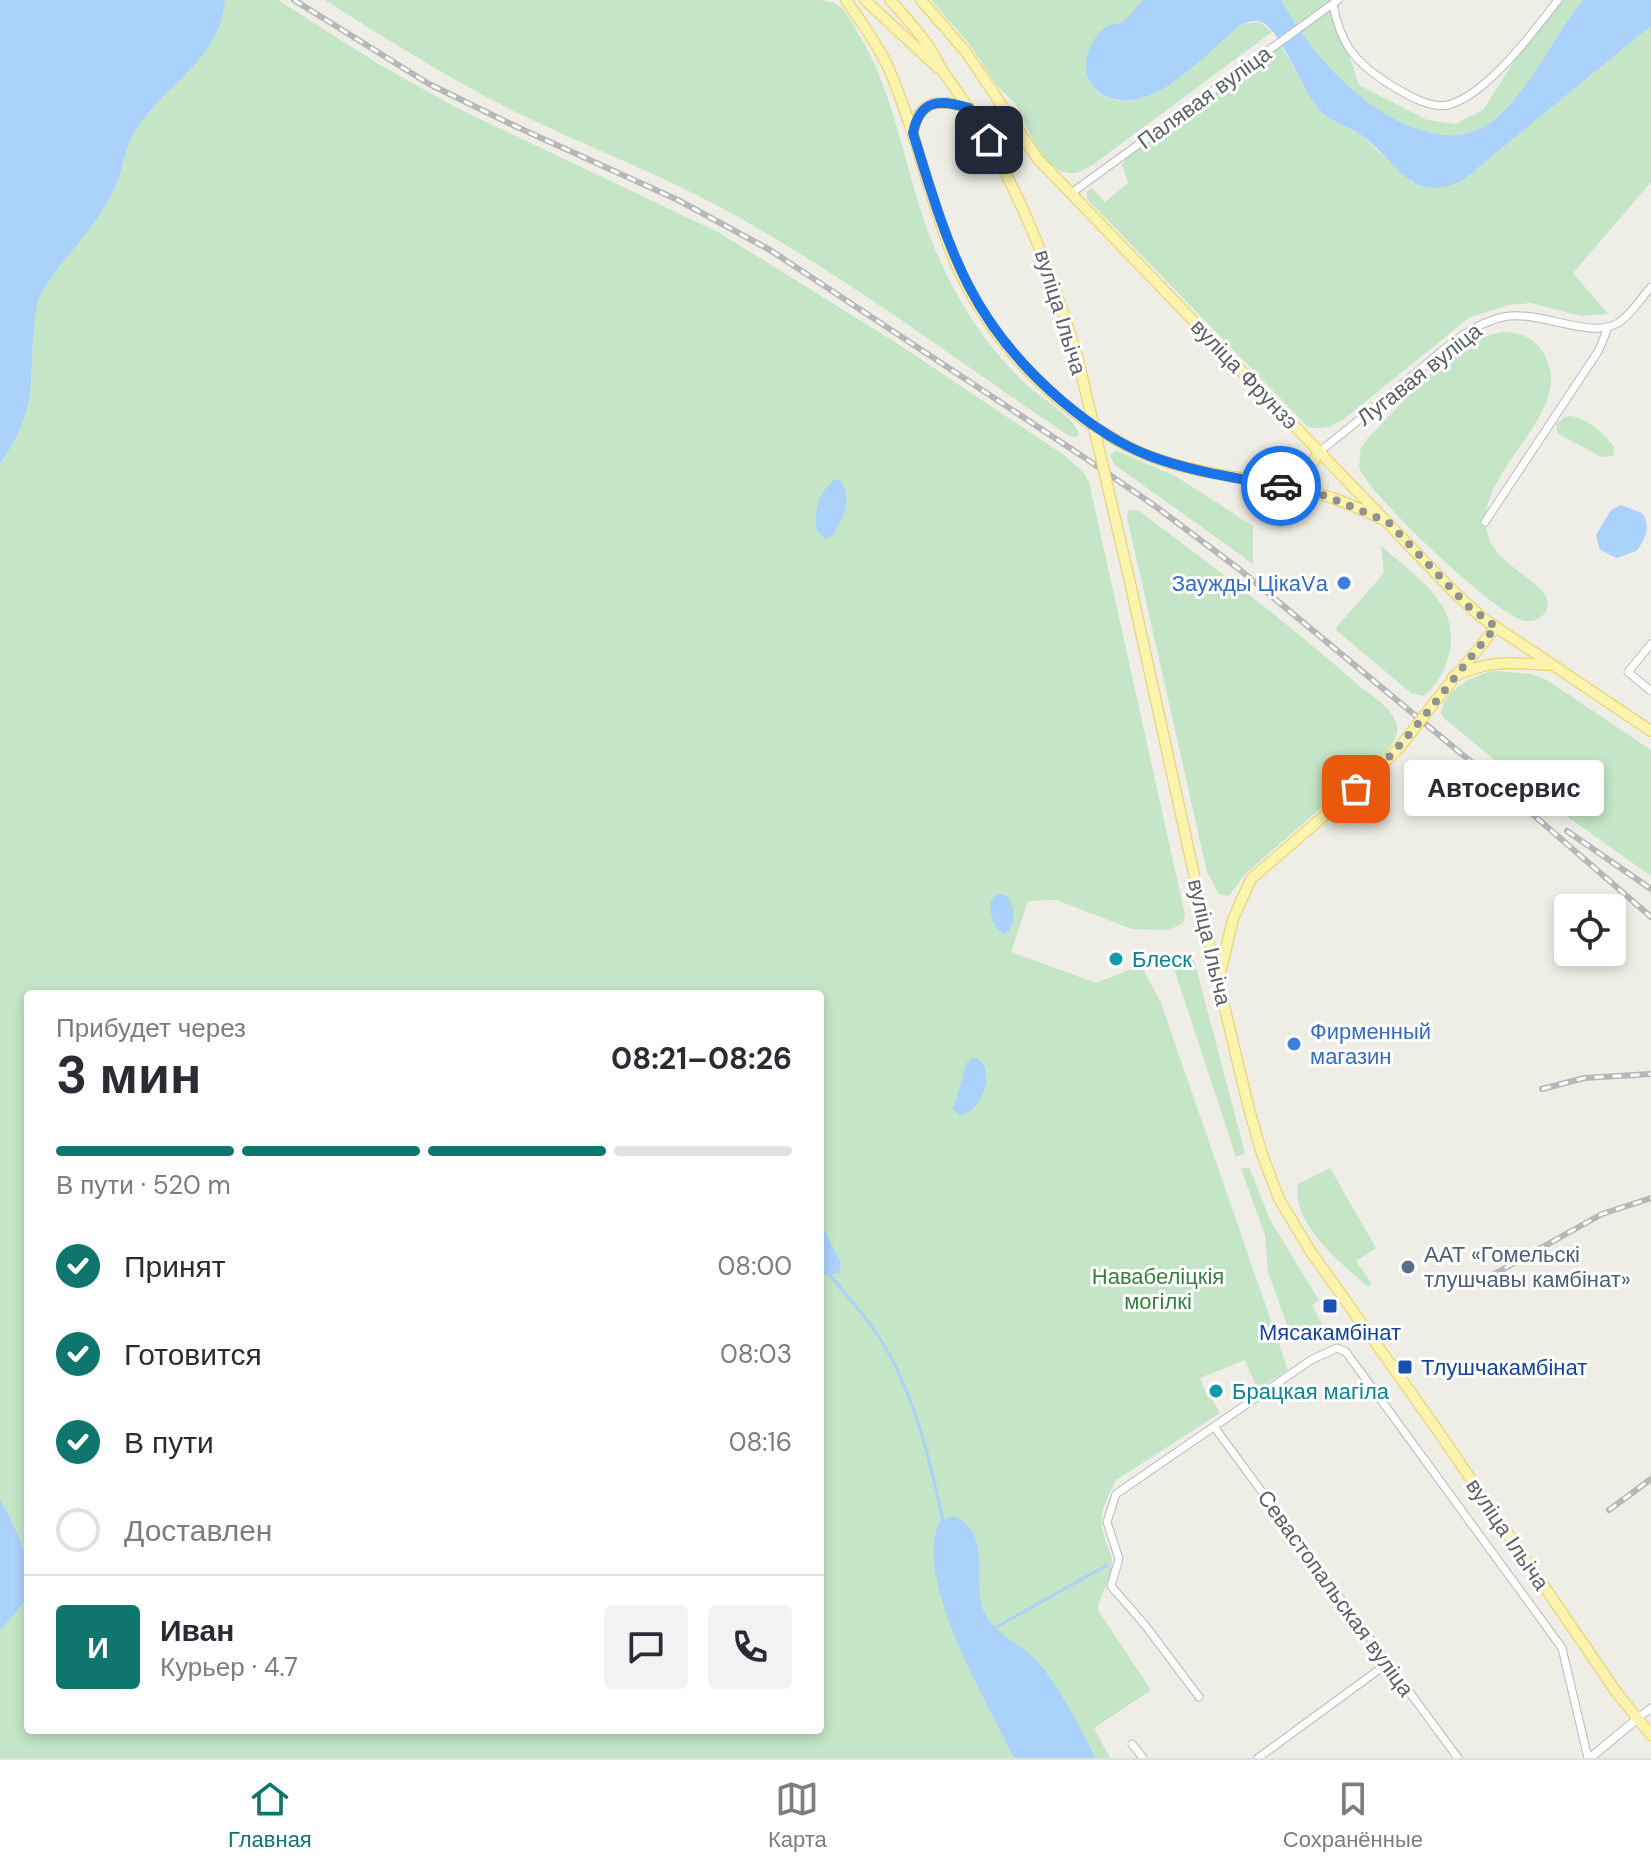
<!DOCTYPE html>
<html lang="ru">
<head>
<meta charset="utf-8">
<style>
  body { margin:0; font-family:"DM Sans",sans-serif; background:#f2f2f3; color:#2b2b33; height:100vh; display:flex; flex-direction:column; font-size:30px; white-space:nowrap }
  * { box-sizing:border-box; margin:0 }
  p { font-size:26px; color:#7c7c81 }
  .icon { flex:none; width:44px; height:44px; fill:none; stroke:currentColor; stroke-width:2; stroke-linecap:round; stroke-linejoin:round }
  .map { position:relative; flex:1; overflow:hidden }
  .sheet { position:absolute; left:24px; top:990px; width:800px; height:744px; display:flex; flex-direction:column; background:#fff; border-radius:8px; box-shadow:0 4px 12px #0003 }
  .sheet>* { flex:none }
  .tools { position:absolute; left:1554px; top:894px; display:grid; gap:16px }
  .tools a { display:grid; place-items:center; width:72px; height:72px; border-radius:8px; background:#fff; box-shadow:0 4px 12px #0003; font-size:40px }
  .pin { position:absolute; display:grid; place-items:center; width:68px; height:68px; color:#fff; margin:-34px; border-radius:16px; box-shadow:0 4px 12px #0006 }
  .courier { position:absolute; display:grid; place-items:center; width:80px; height:80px; margin:-40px; border:6px solid #1a73e8; border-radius:50%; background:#fff; color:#222; box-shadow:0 2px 10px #0007 }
  .bubble { position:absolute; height:56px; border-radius:8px; background:#fff; box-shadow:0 4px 12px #0003; font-size:26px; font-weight:700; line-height:56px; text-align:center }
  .head em { font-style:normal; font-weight:700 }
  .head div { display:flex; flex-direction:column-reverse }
  .head { display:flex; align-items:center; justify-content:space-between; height:136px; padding:0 32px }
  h1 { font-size:52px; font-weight:700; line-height:60px }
  .bar { display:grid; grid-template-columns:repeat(4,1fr); gap:12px 8px; align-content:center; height:96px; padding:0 32px }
  .bar i { height:10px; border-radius:6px; background:#e1e1e2 }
  .bar .current { background:#0f766e }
  .bar p { grid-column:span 4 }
  .line { display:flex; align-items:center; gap:20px; padding:0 32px; border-top:2px solid #e1e1e2 }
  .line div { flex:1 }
  .round { display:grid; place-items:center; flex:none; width:84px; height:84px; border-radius:8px; background:#f2f2f3 }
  ol { padding:0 32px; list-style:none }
  li { display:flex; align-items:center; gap:24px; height:88px }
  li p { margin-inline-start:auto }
  li .icon { padding:8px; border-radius:50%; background:#0f766e; color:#fff; stroke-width:4 }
  li:last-child { color:#7c7c81 }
  li i { width:44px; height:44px; border:4px solid #e1e1e2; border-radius:50% }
  .tabs { display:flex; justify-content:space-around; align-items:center; height:112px; border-top:2px solid #e1e1e2; background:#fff; font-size:22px; color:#7c7c81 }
  .tabs a { display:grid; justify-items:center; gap:4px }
  .tabs .current { color:#0f766e }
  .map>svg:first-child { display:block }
</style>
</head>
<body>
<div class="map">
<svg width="1651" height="1758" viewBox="0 0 1651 1758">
  <rect width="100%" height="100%" fill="#efeee6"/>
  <g fill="#c4e5c6">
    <path d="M225 0H278L380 65 459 109 718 232 895 342 1064 455 1084 473 1089 482 1185 915 1183 923 1169 930 1132 929 1056 900 1028 901 1011 952 1096 983 1141 965 1161 1003 1288 1370 1257 1389 1245 1360 1200 1378 1208 1398 1211 1397 1220 1413 1116 1480C1105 1502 1097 1514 1105 1539 1107 1546 1112 1555 1112 1563 1113 1579 1099 1594 1098 1610L1151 1690 1094 1728 1110 1758H0V1631L28 1594V1730H820V994H28V1561L14 1525 0 1500V464C15 440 25 419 30 392 35 364 28 311 43 290 65 256 96 227 114 190 124 170 124 147 137 128 169 82 218 61 225 0Z"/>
    <path d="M325 0H822C828 2 834 2 839 6 847 12 852 22 857 31 898 97 905 178 935 249 956 300 987 348 1027 385 1041 398 1076 418 1079 435L1075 437 1069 436C954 359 842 273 720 207 655 172 585 146 518 113 451 80 388 40 325 0Z"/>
    <path d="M931 0H1143C1136 5 1133 13 1127 18 1115 29 1101 28 1093 43 1073 83 1105 112 1145 97 1183 83 1210 46 1243 24L1260 22 1272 32 1091 166 1077 173H1069L1060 171 1047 161 1035 144 1016 104 997 86 968 42Z"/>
    <path d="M1281 0H1330L1359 85 1427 120 1455 124 1483 110 1553 0H1583C1553 37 1532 87 1496 118 1441 166 1360 103 1323 60 1307 42 1293 21 1281 0Z"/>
    <path d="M1651 0V182L1573 273 1608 314 1581 316 1531 303 1508 305 1470 317 1344 419C1331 427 1322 431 1307 426L1087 199V192L1091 187 1105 202 1128 183 1122 165 1128 156 1280 43 1314 103 1325 115 1361 135 1413 183 1463 180 1650 27Z"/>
    <path d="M1503 332C1520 332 1535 338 1544 354 1577 412 1480 466 1486 526 1489 559 1525 571 1544 593L1548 602 1546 612C1541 618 1534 622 1525 621 1495 615 1371 496 1359 468L1361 448 1367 439C1403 404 1453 339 1503 332Z"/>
    <path d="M1570 416C1589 419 1602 432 1614 447L1613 456 1601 457 1557 433 1556 424 1565 417Z"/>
    <polygon points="1115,450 1177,477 1253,526 1253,564 1115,465 1110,456"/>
    <path d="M1129 510 1139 511C1214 567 1287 622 1357 684 1369 694 1392 707 1396 723 1400 733 1393 743 1387 751L1245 874 1229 896 1219 894 1207 872 1127 517Z"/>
    <path d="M1381 546C1419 579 1469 609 1445 667 1440 678 1433 690 1423 696L1411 693 1335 629 1384 573Z"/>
    <path d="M1495 671 1531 674 1547 680 1651 750V876L1544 800 1446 720 1441 714C1442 691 1474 674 1495 671Z"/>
    <polygon points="1171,959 1194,960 1245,1153 1236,1157"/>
    <polygon points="1249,1167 1270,1220 1319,1300 1312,1305 1322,1324 1294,1344 1268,1272 1265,1235 1241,1169"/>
    <path d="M1330 1168 1376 1248 1356 1261 1372 1284 1368 1287C1342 1264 1291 1224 1298 1184Z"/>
  </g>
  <g fill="#aad2fb">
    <path d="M0 0H225C221 58 167 84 137 128 124 147 124 170 114 190 96 227 65 256 43 290 30 308 34 366 30 392 27 419 15 441 0 464Z"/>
    <path d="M1143 0H1281C1293 21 1307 42 1323 60 1360 103 1441 166 1496 118 1532 87 1553 37 1583 0H1651V26L1463 180C1410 206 1398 161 1361 135 1347 125 1330 122 1319 109 1302 91 1282 30 1261 22 1252 19 1245 23 1238 27 1212 49 1176 87 1145 97 1098 113 1066 71 1100 32 1106 25 1114 25 1122 22 1131 17 1135 6 1143 0Z"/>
    <path d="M837 479 841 481C853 498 843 519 833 535L825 539 817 531C812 514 820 487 837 479Z"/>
    <path d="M1621 505 1642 513C1651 525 1646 539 1636 551L1617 558 1600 550 1596 535 1611 510Z"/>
    <path d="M999 893 1007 896C1015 907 1017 925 1005 934 992 929 989 912 991 900Z"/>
    <path d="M971 1058H977L984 1065C991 1085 980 1109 961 1116L953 1109 967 1062Z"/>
    <polygon points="820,1221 841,1263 839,1273 820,1276"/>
    <path d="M0 1500C13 1520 38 1573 27 1595 22 1607 8 1621 0 1631Z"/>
    <path d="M953 1516C995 1531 969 1587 986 1616 997 1635 1018 1643 1033 1657 1052 1675 1085 1733 1095 1758H1014C989 1704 911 1579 940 1521Z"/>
  </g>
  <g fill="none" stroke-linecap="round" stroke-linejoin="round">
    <g stroke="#aad2fb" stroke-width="3">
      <path d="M829 1274C844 1293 861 1311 875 1331 913 1387 929 1456 943 1521"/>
      <polyline points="991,1630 1107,1565"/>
    </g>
    <defs>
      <g id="minor">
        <path d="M1333 4C1340 43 1354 61 1386 82 1402 92 1428 109 1448 105 1486 96 1535 30 1558 0"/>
        <polyline points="1070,194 1338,0"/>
        <path d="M1320 451C1351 427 1381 402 1411 377 1439 354 1467 325 1503 317 1538 309 1590 340 1618 323 1631 315 1641 298 1651 287"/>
        <polyline points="1485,522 1599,350 1608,327"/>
        <polyline points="1651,644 1628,672 1651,691"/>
        <polyline points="1215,1428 1458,1758"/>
        <polyline points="1199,1697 1145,1625 1111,1586 1119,1559 1107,1522 1116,1494 1311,1360 1337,1348 1346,1352 1562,1648 1588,1758"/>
        <polyline points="1637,1719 1651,1708"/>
        <polyline points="1132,1744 1143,1758"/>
        <polyline points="1258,1758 1388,1663"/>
      </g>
      <polyline id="tertiary" points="1590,1758 1637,1719"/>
      <g id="primary">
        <path d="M846 0C861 22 877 43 888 67 915 128 928 195 953 257 986 336 1051 406 1127 446 1188 478 1261 476 1326 496 1346 502 1364 511 1382 519"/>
        <polyline points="865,0 937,67"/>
        <path d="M890 0C904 15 917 30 929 47 935 55 938 65 944 73 1008 160 1047 257 1078 359"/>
        <polyline points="921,0 966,52 1037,158 1453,591 1481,617 1651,731"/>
        <path d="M913 131C920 98 941 99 969 108"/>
        <polyline points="1295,489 1320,451"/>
        <polyline points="1129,578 1210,947 1249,1109 1262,1154 1279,1199 1311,1252 1436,1428 1617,1693 1651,1735"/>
        <path d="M1453 677C1490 659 1510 663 1551 665"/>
        <polyline points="1434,703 1496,627"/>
        <polyline points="1219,978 1233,919 1251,879 1377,770 1399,748"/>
      </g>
    </defs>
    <use href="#minor" stroke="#b8babf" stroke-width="9"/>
    <use href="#tertiary" stroke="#b8babf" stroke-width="10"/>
    <use href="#primary" stroke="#ebce63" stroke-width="12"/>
    <use href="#minor" stroke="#fff" stroke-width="7"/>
    <use href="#tertiary" stroke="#fff" stroke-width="8"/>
    <use href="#primary" stroke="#fbf4ae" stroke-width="10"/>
    <defs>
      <g id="rail">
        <polyline points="294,0 429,84 517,127 678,200 770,250 1085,458 1155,506 1239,569 1493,780 1651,917"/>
        <polyline points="1567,831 1651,889"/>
        <polyline points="1542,1089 1584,1078 1651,1074"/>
        <polyline points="1489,1277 1602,1214 1651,1198"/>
        <polyline points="1609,1510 1651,1479"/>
      </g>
    </defs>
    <use href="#rail" stroke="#b6b7b7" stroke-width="6"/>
    <use href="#rail" stroke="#fff" stroke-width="3" stroke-dasharray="9" stroke-linecap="butt"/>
    <defs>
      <g id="primary-bridge">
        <polyline points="1078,359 1129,578"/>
        <polyline points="1399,748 1434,703"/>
      </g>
    </defs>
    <use href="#primary-bridge" stroke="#ebce63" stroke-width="12" stroke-linecap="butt"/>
    <use href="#primary-bridge" stroke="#fbf4ae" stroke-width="10"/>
  </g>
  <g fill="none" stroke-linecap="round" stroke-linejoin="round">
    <path stroke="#909292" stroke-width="8" stroke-dasharray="0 14.4" d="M1281 486 1326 496 1388 522 1468 606 1496 627C1449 681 1410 742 1356 789"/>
    <path stroke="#1a73e8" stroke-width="10" d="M989 140 969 108C939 99 920 99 913 133 948 246 968 321 1062 401 1088 423 1118 444 1150 456 1192 472 1238 478 1281 486"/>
  </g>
  <g fill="#3f7fe0" stroke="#fff" stroke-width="3">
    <circle cx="1344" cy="583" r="8"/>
    <circle cx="1294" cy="1044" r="8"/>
  </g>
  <g fill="#0f9aa8" stroke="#fff" stroke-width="3">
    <circle cx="1116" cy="959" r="8"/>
    <circle cx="1216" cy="1391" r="8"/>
  </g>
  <circle fill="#5c6f8a" stroke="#fff" stroke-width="3" cx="1408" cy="1267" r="8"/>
  <g fill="#1a4fb4" stroke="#fff" stroke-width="3">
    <rect x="1322" y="1298" width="16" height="16" rx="4"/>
    <rect x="1397" y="1359" width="16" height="16" rx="4"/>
  </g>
  <g text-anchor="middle" stroke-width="6" stroke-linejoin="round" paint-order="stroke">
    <g font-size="22" fill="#5d6065" stroke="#fff">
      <text transform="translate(1204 97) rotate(-36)" y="8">Палявая вуліца</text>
      <text transform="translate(1061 312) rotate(73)" y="8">вуліца Ільіча</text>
      <text transform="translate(1245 374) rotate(46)" y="8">вуліца Фрунзэ</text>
      <text transform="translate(1419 374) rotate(-38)" y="8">Лугавая вуліца</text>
      <text transform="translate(1210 942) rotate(77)" y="8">вуліца Ільіча</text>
      <text transform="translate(1508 1534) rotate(56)" y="8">вуліца Ільіча</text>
      <text transform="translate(1336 1593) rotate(54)" y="8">Севастопальская вуліца</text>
    </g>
    <g font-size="22" fill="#366cbe" stroke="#fff" text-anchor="end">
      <text x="1328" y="591">Заужды ЦікаVа</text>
      <text x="1310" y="1039" text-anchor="start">Фирменный<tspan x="1310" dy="25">магазин</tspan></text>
    </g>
    <g font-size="22" fill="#0d838f" stroke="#fff" text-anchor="start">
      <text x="1132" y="967">Блеск</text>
      <text x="1232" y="1399">Брацкая магіла</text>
    </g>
    <g font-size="22" fill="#4e5e75" stroke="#fff" text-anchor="start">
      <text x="1424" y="1262">ААТ «Гомельскі<tspan x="1424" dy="25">тлушчавы камбінат»</tspan></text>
    </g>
    <g font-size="22" fill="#398140" stroke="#fff">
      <text x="1158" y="1284">Навабеліцкія<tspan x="1158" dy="25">могілкі</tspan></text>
    </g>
    <g font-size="22" fill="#164399" stroke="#fff">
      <text x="1330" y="1340">Мясакамбінат</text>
      <text x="1421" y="1375" text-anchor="start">Тлушчакамбінат</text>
    </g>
  </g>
</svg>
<div class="tools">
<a><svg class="icon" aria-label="locate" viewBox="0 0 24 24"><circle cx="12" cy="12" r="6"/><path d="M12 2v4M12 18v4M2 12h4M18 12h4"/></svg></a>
</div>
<div class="pin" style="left:1356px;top:789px;background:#ea580c"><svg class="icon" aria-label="bag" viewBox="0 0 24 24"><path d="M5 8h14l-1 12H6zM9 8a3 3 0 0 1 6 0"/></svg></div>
<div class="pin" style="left:989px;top:140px;background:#1f2937"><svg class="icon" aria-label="home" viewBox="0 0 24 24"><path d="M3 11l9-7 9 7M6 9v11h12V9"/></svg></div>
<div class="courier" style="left:1281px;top:486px"><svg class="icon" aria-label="car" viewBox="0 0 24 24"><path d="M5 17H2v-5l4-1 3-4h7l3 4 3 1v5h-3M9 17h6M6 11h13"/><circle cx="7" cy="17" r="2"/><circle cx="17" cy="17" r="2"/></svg></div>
<div class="bubble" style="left:1404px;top:760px;width:200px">Автосервис</div>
<section class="sheet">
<div class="head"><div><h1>3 мин</h1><p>Прибудет через</p></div><em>08:21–08:26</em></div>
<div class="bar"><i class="current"></i><i class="current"></i><i class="current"></i><i></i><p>В пути · 520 m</p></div>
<ol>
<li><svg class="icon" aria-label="check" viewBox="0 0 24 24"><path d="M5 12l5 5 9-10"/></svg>Принят<p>08:00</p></li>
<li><svg class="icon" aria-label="check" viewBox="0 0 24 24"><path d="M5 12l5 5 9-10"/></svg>Готовится<p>08:03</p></li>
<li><svg class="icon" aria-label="check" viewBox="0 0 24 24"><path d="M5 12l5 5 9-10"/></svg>В пути<p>08:16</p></li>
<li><i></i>Доставлен</li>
</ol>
<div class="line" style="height:144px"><b class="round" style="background:#0f766e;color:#fff">И</b><div><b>Иван</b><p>Курьер · 4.7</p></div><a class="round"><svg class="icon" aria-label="chat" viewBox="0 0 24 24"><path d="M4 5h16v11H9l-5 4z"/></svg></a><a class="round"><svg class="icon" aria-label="phone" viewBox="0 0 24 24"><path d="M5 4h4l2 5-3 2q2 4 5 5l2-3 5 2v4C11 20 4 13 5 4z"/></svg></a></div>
</section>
</div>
<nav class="tabs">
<a class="current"><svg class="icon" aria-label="home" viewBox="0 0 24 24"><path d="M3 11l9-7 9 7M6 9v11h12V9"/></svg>Главная</a>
<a><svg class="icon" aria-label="map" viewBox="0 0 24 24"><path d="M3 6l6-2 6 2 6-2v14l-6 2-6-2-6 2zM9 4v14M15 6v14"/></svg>Карта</a>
<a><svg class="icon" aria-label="saved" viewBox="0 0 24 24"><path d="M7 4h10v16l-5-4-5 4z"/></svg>Сохранённые</a>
</nav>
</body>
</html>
